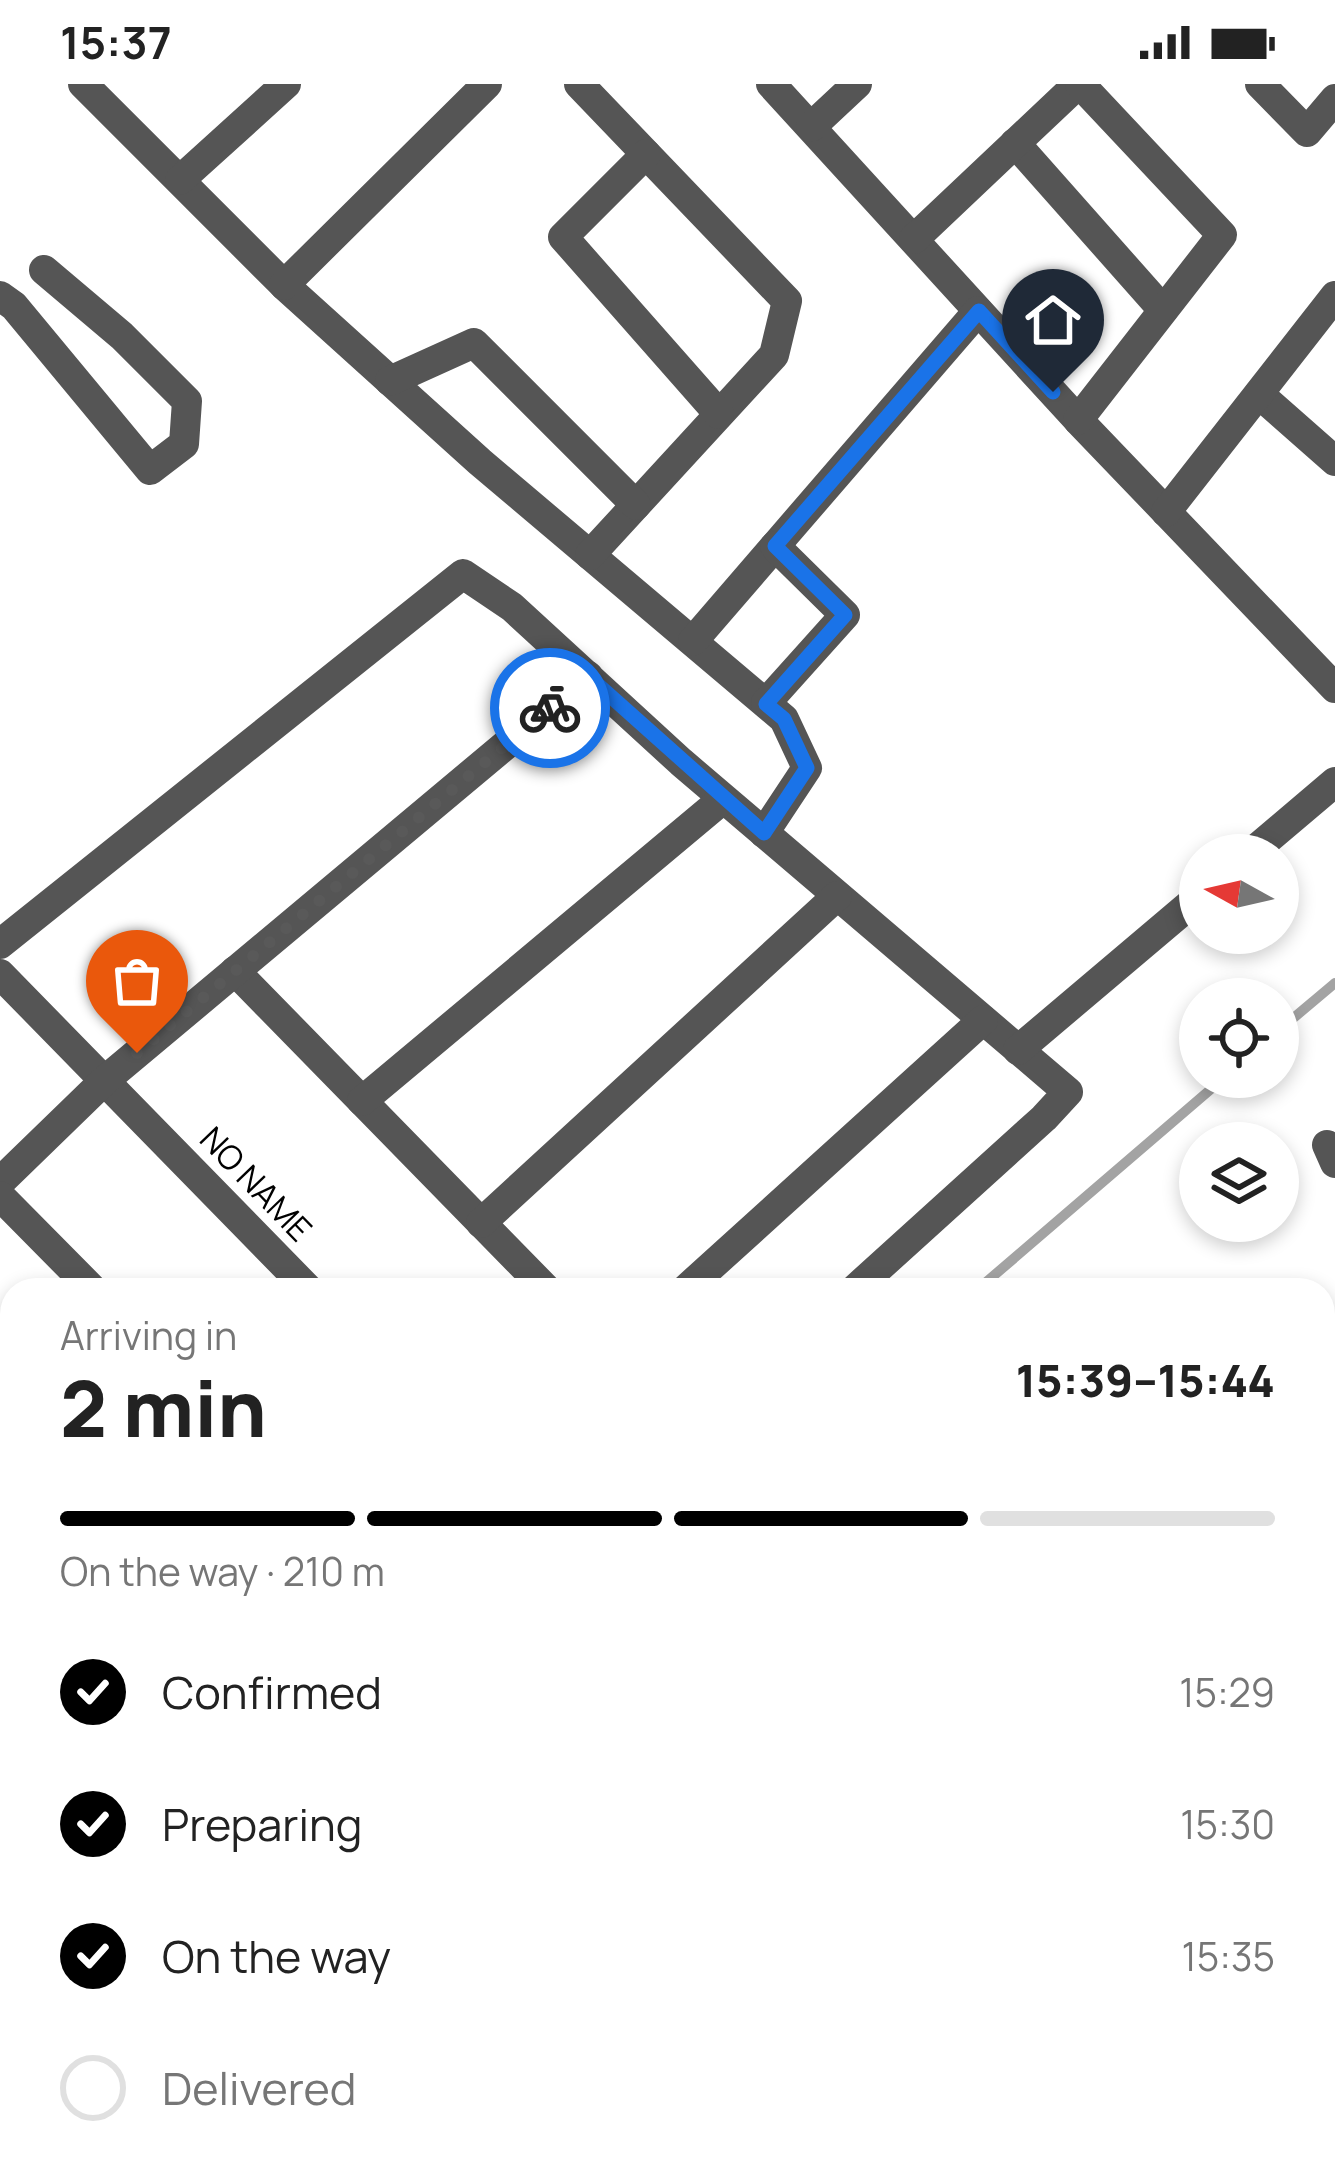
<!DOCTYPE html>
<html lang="en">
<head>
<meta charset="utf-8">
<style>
  body { margin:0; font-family:Manrope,sans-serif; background:#f2f2f2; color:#222; height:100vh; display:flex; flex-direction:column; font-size:45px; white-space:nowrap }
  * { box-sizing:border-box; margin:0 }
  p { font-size:39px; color:#767676 }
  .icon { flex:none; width:66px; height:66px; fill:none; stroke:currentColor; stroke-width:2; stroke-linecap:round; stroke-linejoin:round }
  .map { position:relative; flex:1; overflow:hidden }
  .sheet { position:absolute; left:0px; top:1194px; width:1335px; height:903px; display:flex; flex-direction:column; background:#fff; border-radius:36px 36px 0 0; box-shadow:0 6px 18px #0003 }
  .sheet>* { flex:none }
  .needle { width:78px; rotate:278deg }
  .controls { position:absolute; left:1179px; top:750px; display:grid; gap:24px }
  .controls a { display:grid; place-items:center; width:120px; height:120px; border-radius:50%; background:#fff; box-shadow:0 6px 18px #0003; font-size:60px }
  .pin { position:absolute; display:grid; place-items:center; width:102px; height:102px; color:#fff; margin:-123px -51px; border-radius:50% 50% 50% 0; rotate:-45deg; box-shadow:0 0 12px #0007 }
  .pin .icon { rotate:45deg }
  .courier { position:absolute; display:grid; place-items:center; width:120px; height:120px; margin:-60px; border:9px solid #1a73e8; border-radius:50%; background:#fff; color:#222; box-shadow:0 3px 15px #0007 }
  .overview em { font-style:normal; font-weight:800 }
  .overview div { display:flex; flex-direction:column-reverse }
  .overview { display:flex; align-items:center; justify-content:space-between; height:204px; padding:0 60px }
  h1 { font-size:78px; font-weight:800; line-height:90px }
  .bar { display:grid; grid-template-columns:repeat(4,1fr); gap:18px 12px; align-content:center; height:144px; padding:0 60px }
  .bar i { height:15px; border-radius:9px; background:#e0e0e0 }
  .bar .selected { background:#000 }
  .bar p { grid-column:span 4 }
  ol { padding:0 60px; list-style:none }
  li { display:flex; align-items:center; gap:36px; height:132px }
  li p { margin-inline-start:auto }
  li .icon { padding:12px; border-radius:50%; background:#000; color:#fff; stroke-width:4 }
  li:last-child { color:#767676 }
  li i { width:66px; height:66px; border:6px solid #e0e0e0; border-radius:50% }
  .status { display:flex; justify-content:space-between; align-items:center; height:84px; padding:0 60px; background:#fff; direction:ltr }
  .status svg { height:33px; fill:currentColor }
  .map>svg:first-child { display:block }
</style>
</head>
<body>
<div class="status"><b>15:37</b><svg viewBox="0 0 49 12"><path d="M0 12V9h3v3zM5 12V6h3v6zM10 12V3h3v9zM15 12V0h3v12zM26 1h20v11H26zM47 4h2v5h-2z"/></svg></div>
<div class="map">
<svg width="1335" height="2095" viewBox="0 0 1335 2095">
  <rect width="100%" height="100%" fill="#fff"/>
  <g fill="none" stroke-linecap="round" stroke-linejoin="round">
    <g stroke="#a3a3a3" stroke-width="10">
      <polyline points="1278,947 1335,899"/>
      <polyline points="977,1206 1225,993"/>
      <polyline points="0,2027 12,2018"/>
    </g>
    <g stroke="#555" stroke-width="30">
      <polyline points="83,0 284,201 480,378 784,635 807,684 764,749"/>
      <polyline points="579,0 787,217 774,271 590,471"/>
      <polyline points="771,0 1078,336 1335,604"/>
      <polyline points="1260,0 1307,48 1335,15"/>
      <polyline points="811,43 857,0"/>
      <polyline points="1015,59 1163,226"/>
      <polyline points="646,70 563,153 719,330"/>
      <polyline points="180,96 286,0"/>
      <polyline points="914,155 1078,0"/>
      <polyline points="284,201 487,0"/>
      <polyline points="0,212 14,222 150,386 184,360 187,317 122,252 44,186"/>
      <polyline points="390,297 474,259 636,421"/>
      <polyline points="1259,310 1335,377"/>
      <polyline points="1078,336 1222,151 1080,0"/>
      <polyline points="1166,428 1335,212"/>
      <polyline points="693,557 978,227"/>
      <polyline points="766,619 845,531 775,462"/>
      <polyline points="1249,771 1335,698"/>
      <polyline points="0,860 463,490 512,523 681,678 1068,1008 1044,1034 854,1206"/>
      <polyline points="235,887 547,1206"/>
      <polyline points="0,890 309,1206"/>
      <polyline points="1018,966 1200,812"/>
      <polyline points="362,1017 723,715"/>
      <polyline points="1327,1061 1335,1079"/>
      <polyline points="0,1098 104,997 588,592"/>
      <polyline points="0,1112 93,1206"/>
      <polyline points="481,1139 837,812"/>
      <polyline points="685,1206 983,936"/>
      <polyline points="0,1357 12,1370"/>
      <polyline points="1323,1467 1335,1462"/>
      <polyline points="0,1590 12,1603"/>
      <polyline points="1323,1610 1335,1606"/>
      <polyline points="0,1795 12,1807"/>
      <polyline points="1323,1832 1335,1828"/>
      <polyline points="0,1921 12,1911"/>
      <polyline points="1200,2085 1204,2095"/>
    </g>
  </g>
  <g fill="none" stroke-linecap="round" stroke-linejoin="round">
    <polyline stroke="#595959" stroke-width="12" stroke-dasharray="0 21.6" points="137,969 550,624"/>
    <polyline stroke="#1a73e8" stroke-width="15" points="550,624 588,592 764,749 807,684 784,635 766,620 845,531 775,462 979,227 1053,308"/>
  </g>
  <g text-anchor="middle" stroke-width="10" stroke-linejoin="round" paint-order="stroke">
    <g font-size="33" fill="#000" stroke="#fff">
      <text transform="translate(256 1100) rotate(46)" y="12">NO NAME</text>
    </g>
  </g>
</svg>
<div class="controls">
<a><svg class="needle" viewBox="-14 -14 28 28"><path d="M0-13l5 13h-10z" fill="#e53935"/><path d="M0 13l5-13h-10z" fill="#767676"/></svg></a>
<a><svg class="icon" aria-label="locate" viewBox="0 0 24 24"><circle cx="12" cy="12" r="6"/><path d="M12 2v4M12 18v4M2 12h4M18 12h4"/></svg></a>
<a><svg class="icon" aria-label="layers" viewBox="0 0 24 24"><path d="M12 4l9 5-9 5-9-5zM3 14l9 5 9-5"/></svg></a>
</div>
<div class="pin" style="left:137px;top:969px;background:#ea580c"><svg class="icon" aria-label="bag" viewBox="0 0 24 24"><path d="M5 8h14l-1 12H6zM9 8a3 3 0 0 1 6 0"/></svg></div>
<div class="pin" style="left:1053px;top:308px;background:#1f2937"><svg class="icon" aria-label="home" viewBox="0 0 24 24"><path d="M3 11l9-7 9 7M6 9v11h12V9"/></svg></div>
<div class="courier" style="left:550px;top:624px"><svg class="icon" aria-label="bike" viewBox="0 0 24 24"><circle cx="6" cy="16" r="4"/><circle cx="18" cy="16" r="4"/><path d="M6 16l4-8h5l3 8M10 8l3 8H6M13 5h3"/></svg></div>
<section class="sheet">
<div class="overview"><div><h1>2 min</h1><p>Arriving in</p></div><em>15:39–15:44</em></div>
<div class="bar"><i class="selected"></i><i class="selected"></i><i class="selected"></i><i></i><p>On the way · 210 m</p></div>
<ol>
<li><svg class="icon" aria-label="check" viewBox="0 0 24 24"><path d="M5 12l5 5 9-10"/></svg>Confirmed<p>15:29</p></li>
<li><svg class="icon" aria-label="check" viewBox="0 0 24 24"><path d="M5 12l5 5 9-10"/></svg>Preparing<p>15:30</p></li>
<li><svg class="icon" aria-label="check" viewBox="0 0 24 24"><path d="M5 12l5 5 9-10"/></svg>On the way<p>15:35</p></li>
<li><i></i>Delivered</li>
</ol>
</section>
</div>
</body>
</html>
